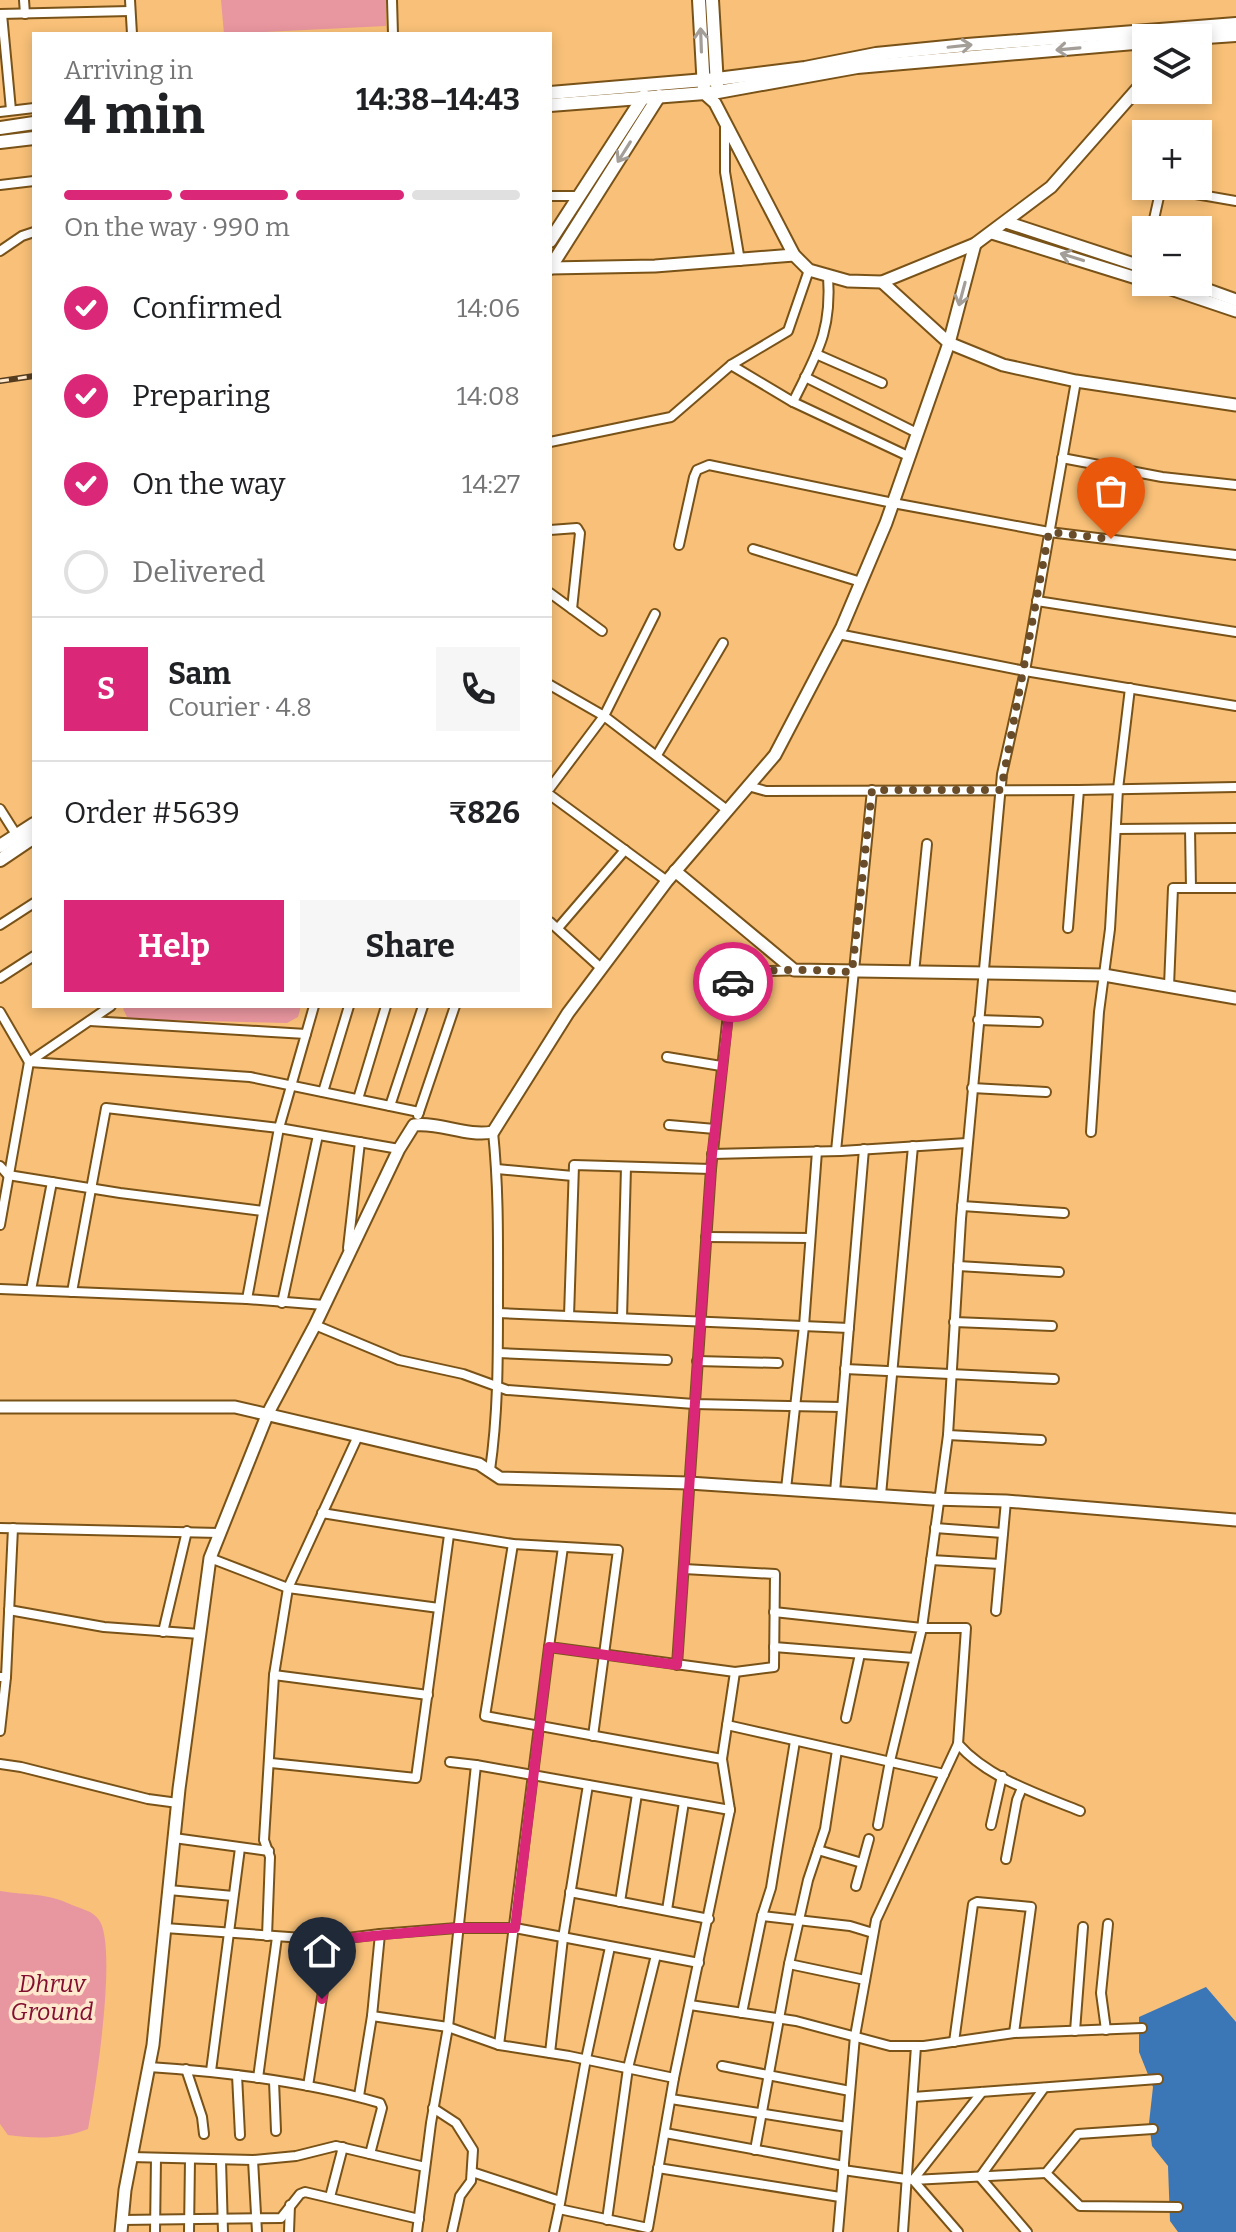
<!DOCTYPE html>
<html lang="en">
<head>
<meta charset="utf-8">
<style>
  body { margin:0; font-family:Bitter,serif; background:#f6f6f6; color:#202124; height:100vh; display:flex; flex-direction:column; font-size:30px; white-space:nowrap }
  * { box-sizing:border-box; margin:0 }
  p { font-size:26px; color:#757577 }
  .icon { flex:none; width:44px; height:44px; fill:none; stroke:currentColor; stroke-width:2; stroke-linecap:round; stroke-linejoin:round }
  .map { position:relative; flex:1; overflow:hidden }
  .sheet { position:absolute; left:32px; top:32px; width:520px; height:976px; display:flex; flex-direction:column; background:#fff; border-radius:0px; box-shadow:0 4px 12px #0003 }
  .sheet>* { flex:none }
  .tools { position:absolute; left:1132px; top:24px; display:grid; gap:16px }
  .tools a { display:grid; place-items:center; width:80px; height:80px; border-radius:0px; background:#fff; box-shadow:0 4px 12px #0003; font-size:40px }
  .pin { position:absolute; display:grid; place-items:center; width:68px; height:68px; color:#fff; margin:-82px -34px; border-radius:50% 50% 50% 0; rotate:-45deg; box-shadow:0 0 8px #0007 }
  .pin .icon { rotate:45deg }
  .courier { position:absolute; display:grid; place-items:center; width:80px; height:80px; margin:-40px; border:6px solid #db2777; border-radius:50%; background:#fff; color:#222; box-shadow:0 2px 10px #0007 }
  .overview em { font-style:normal; font-weight:700 }
  .overview div { display:flex; flex-direction:column-reverse }
  .overview { display:flex; align-items:center; justify-content:space-between; height:136px; padding:0 32px }
  h1 { font-size:52px; font-weight:700; line-height:60px }
  .bar { display:grid; grid-template-columns:repeat(4,1fr); gap:12px 8px; align-content:center; height:96px; padding:0 32px }
  .bar i { height:10px; border-radius:6px; background:#e0e0e0 }
  .bar .active { background:#db2777 }
  .bar p { grid-column:span 4 }
  .line { display:flex; align-items:center; gap:20px; padding:0 32px; border-top:2px solid #e0e0e0 }
  .line div { flex:1 }
  .round { display:grid; place-items:center; flex:none; width:84px; height:84px; border-radius:0px; background:#f6f6f6 }
  ol { padding:0 32px; list-style:none }
  li { display:flex; align-items:center; gap:24px; height:88px }
  li p { margin-inline-start:auto }
  li .icon { padding:8px; border-radius:50%; background:#db2777; color:#fff; stroke-width:4 }
  li:last-child { color:#757577 }
  li i { width:44px; height:44px; border:4px solid #e0e0e0; border-radius:50% }
  .action { display:flex; gap:16px; margin-top:auto; padding:16px 32px }
  .action a { flex:1; height:92px; border-radius:0px; background:#db2777; color:#fff; font-size:32px; font-weight:700; line-height:92px; text-align:center }
  .action a+a { background:#f6f6f6; color:#202124 }
  .map>svg:first-child { display:block }
</style>
</head>
<body>
<div class="map">
<svg width="1236" height="2232" viewBox="0 0 1236 2232">
  <rect width="100%" height="100%" fill="#f8c078"/>
  <g fill="#e8969f">
    <polygon points="221,0 386,0 386,26 224,34"/>
    <polygon points="127,1006 301,1006 298,1017 287,1023 128,1019 123,1009"/>
    <path d="M0 1891C29 1896 44 1892 72 1905 82 1909 93 1911 99 1920 118 1947 95 2093 88 2129 63 2139 35 2139 8 2135L0 2124Z"/>
  </g>
  <polygon fill="#3b76b6" points="1206,1987 1236,2022 1236,2232 1178,2232 1170,2221 1168,2166 1152,2146 1149,2123 1153,2087 1139,2052 1139,2017"/>
  <g fill="none" stroke-linecap="round" stroke-linejoin="round">
    <defs>
      <g id="street">
        <polyline points="24,0 25,14"/>
        <polyline points="130,0 132,34"/>
        <polyline points="392,0 393,34"/>
        <polyline points="0,14 130,11"/>
        <polyline points="2,14 11,110"/>
        <polyline points="0,112 34,108"/>
        <polyline points="725,124 725,172 740,261"/>
        <polyline points="0,185 34,181"/>
        <polyline points="550,196 579,196"/>
        <polyline points="1152,228 1161,188 1236,201"/>
        <polyline points="0,251 22,236 34,232"/>
        <polyline points="816,354 882,383"/>
        <polyline points="731,365 793,402 908,456"/>
        <polyline points="805,377 917,433"/>
        <path d="M793 402C817 353 832 332 828 275"/>
        <polyline points="550,442 671,417 731,365 788,331 809,270"/>
        <polyline points="1062,458 1162,477 1236,485"/>
        <polyline points="550,530 577,528 580,533 572,609"/>
        <polyline points="679,545 694,477 697,470 709,465 893,503 1049,532 1236,555"/>
        <polyline points="753,549 861,582"/>
        <polyline points="550,593 602,631"/>
        <polyline points="1037,601 1236,632"/>
        <polyline points="655,614 604,716 727,810"/>
        <polyline points="838,634 1025,671 1236,706"/>
        <polyline points="550,685 604,716 550,788"/>
        <polyline points="657,755 723,643"/>
        <polyline points="748,786 766,791 1079,790 1236,787"/>
        <polyline points="550,795 667,881"/>
        <polyline points="0,809 19,839"/>
        <polyline points="1116,829 1236,828"/>
        <polyline points="1190,829 1191,888"/>
        <polyline points="550,922 602,969"/>
        <polyline points="0,925 34,903"/>
        <polyline points="558,928 625,850"/>
        <polyline points="1068,928 1079,790"/>
        <polyline points="914,973 927,844"/>
        <polyline points="0,978 34,956"/>
        <polyline points="1169,986 1173,888 1236,888"/>
        <polyline points="0,1012 29,1062 250,1077 419,1112"/>
        <polyline points="978,1020 1038,1022"/>
        <polyline points="90,1021 306,1034 279,1128 247,1299"/>
        <polyline points="306,1034 314,1006"/>
        <polyline points="667,1057 721,1066"/>
        <polyline points="972,1088 1046,1092"/>
        <polyline points="323,1092 349,1006"/>
        <polyline points="358,1099 386,1006"/>
        <polyline points="390,1106 423,1006"/>
        <polyline points="418,1115 455,1006"/>
        <polyline points="669,1125 715,1129"/>
        <polyline points="1091,1132 1099,1012 1110,929 1118,789 1130,688"/>
        <polyline points="836,1151 872,790"/>
        <polyline points="712,1154 841,1151 967,1143"/>
        <polyline points="0,1166 8,1175 120,1193 263,1211"/>
        <polyline points="497,1169 573,1176"/>
        <polyline points="962,1206 1064,1213"/>
        <polyline points="0,1225 29,1062 111,1006"/>
        <polyline points="706,1237 810,1238"/>
        <polyline points="348,1248 360,1142"/>
        <polyline points="958,1266 1059,1272"/>
        <polyline points="0,1289 247,1299 324,1305"/>
        <polyline points="31,1290 52,1182"/>
        <polyline points="72,1292 106,1108 279,1128 399,1149"/>
        <polyline points="282,1303 318,1135"/>
        <polyline points="498,1313 849,1328"/>
        <polyline points="569,1316 574,1165 711,1169"/>
        <polyline points="622,1318 626,1167"/>
        <polyline points="954,1322 1052,1326"/>
        <polyline points="315,1325 399,1360 463,1374 507,1390 694,1404 842,1407"/>
        <polyline points="498,1353 667,1360"/>
        <polyline points="697,1361 778,1363"/>
        <polyline points="845,1369 1054,1379"/>
        <polyline points="948,1435 1041,1440"/>
        <path d="M490 1470C498 1415 498 1360 498 1304 498 1246 499 1190 493 1132"/>
        <polyline points="786,1489 804,1326 817,1151"/>
        <polyline points="835,1492 864,1149"/>
        <polyline points="881,1495 913,1146"/>
        <polyline points="322,1513 513,1544 618,1550 593,1736"/>
        <polyline points="0,1528 219,1533"/>
        <polyline points="935,1528 1003,1533"/>
        <polyline points="513,1544 485,1716 722,1759"/>
        <polyline points="210,1558 288,1588 439,1608"/>
        <polyline points="931,1560 1000,1564"/>
        <polyline points="684,1569 775,1574 774,1667 735,1672"/>
        <polyline points="9,1610 104,1627 200,1634"/>
        <polyline points="996,1611 1006,1501"/>
        <polyline points="774,1612 922,1628 890,1761 878,1825"/>
        <polyline points="163,1632 187,1531"/>
        <polyline points="774,1647 914,1658"/>
        <path d="M677 1665 711 1169 731 987C740 967 775 972 794 970"/>
        <polyline points="274,1675 428,1695"/>
        <polyline points="0,1677 6,1677 13,1528"/>
        <polyline points="846,1718 860,1654"/>
        <polyline points="727,1725 944,1774"/>
        <polyline points="0,1731 6,1677"/>
        <path d="M958 1744C988 1778 1038 1794 1080 1811"/>
        <polyline points="450,1762 476,1765"/>
        <polyline points="271,1763 416,1778 449,1535"/>
        <polyline points="0,1764 21,1767 148,1799 178,1803"/>
        <polyline points="991,1825 1002,1776"/>
        <polyline points="174,1838 269,1851"/>
        <polyline points="818,1850 862,1863"/>
        <polyline points="1006,1859 1017,1800 1022,1788"/>
        <polyline points="856,1886 869,1839"/>
        <polyline points="169,1890 233,1896"/>
        <polyline points="570,1892 709,1919"/>
        <polyline points="620,1902 637,1794"/>
        <polyline points="667,1910 684,1802"/>
        <polyline points="762,1916 850,1926 873,1933"/>
        <polyline points="165,1928 331,1940 380,1934"/>
        <polyline points="267,1936 270,1857 264,1840 274,1675 288,1588 358,1436"/>
        <polyline points="610,1947 586,2059 559,2209 648,2228 674,2078"/>
        <polyline points="789,1964 865,1980"/>
        <polyline points="690,2005 796,2021 890,2046 924,2046 1014,2033 1142,2028"/>
        <polyline points="742,2013 762,1916 771,1888 795,1741"/>
        <polyline points="372,2016 448,2027 499,2045 569,2056 674,2078 730,1810 722,1759 735,1672 549,1647 563,1547"/>
        <polyline points="1106,2030 1101,1993 1108,1924"/>
        <polyline points="1075,2031 1083,1927"/>
        <polyline points="954,2042 973,1904 977,1902 1031,1907 1014,2033"/>
        <polyline points="499,2045 549,1647"/>
        <polyline points="550,2053 563,1938 588,1785"/>
        <polyline points="722,2066 850,2091"/>
        <path d="M149 2067C226 2072 305 2081 380 2103L382 2108 370 2154"/>
        <polyline points="186,2069 202,2117 204,2134"/>
        <polyline points="211,2071 240,1848"/>
        <polyline points="237,2075 240,2135"/>
        <polyline points="258,2078 277,1937"/>
        <polyline points="274,2081 276,2131"/>
        <polyline points="308,2086 331,1940"/>
        <polyline points="359,2096 372,2016 380,1934 457,1928 515,1928 699,1963"/>
        <polyline points="913,2097 1158,2079"/>
        <polyline points="671,2099 847,2127"/>
        <polyline points="433,2108 456,2123 473,2150 471,2181 460,2196 452,2232"/>
        <polyline points="665,2133 844,2166"/>
        <polyline points="755,2150 789,1964 808,1880 825,1829 837,1750"/>
        <polyline points="131,2157 253,2160 296,2156 336,2146 425,2167"/>
        <polyline points="221,2160 223,2232"/>
        <polyline points="253,2160 257,2232"/>
        <polyline points="658,2168 840,2197"/>
        <polyline points="843,2170 913,2180 1046,2173 1078,2134 1153,2129"/>
        <polyline points="472,2172 560,2201"/>
        <polyline points="1046,2173 1080,2206 1178,2207"/>
        <polyline points="330,2197 343,2147"/>
        <polyline points="122,2220 281,2218 300,2194 305,2192 419,2219"/>
        <polyline points="607,2220 628,2068 656,1955"/>
        <polyline points="155,2232 156,2158"/>
        <polyline points="189,2232 190,2159"/>
        <polyline points="289,2232 290,2205"/>
        <polyline points="417,2232 431,2123 448,2027 476,1765 730,1810"/>
        <polyline points="554,2232 559,2209"/>
        <polyline points="838,2232 855,2036 876,1920 958,1744 966,1628 922,1628 948,1435 961,1219 1002,774 1025,671 1076,381"/>
        <polyline points="903,2232 916,2046"/>
        <polyline points="958,2232 913,2180 982,2092"/>
        <polyline points="1027,2232 980,2177 1044,2088"/>
      </g>
      <g id="secondary">
        <polyline points="705,94 715,103 794,255 809,270 848,281 882,282 975,244 1051,187 1146,79"/>
        <polyline points="1006,222 1146,268"/>
        <polyline points="992,233 1146,281"/>
        <polyline points="550,268 655,266 794,255"/>
        <polyline points="882,282 949,343 1003,365 1076,381 1236,405"/>
        <polyline points="1150,282 1236,311"/>
        <polyline points="1186,282 1236,300"/>
        <polyline points="675,871 794,970 1104,975 1236,998"/>
        <polyline points="0,1407 235,1407 479,1464 500,1478 689,1483 932,1499 1006,1501 1236,1520"/>
        <path d="M121 2232 125 2190 153 2045 179 1789 210 1558 268 1413 315 1325 399 1149 414 1125C441 1122 466 1137 493 1132L568 1013 667 881 775 755 842 627 886 523 949 343 975 244"/>
      </g>
      <g id="primary">
        <polyline points="699,0 704,89"/>
        <polyline points="712,0 717,85"/>
        <polyline points="1192,38 1236,35"/>
        <polyline points="550,93 717,79 805,68 876,54 967,45 1236,24"/>
        <polyline points="550,105 718,92 857,67 1146,42"/>
        <polyline points="0,128 34,123"/>
        <polyline points="0,142 34,138"/>
        <polyline points="550,241 644,96"/>
        <polyline points="550,268 659,96"/>
        <polyline points="0,846 34,824"/>
        <polyline points="0,860 34,837"/>
      </g>
    </defs>
    <use href="#street" stroke="#795218" stroke-width="12"/>
    <use href="#secondary" stroke="#795218" stroke-width="15"/>
    <use href="#primary" stroke="#795218" stroke-width="16"/>
    <use href="#street" stroke="#fff" stroke-width="8"/>
    <use href="#secondary" stroke="#fff" stroke-width="11"/>
    <use href="#primary" stroke="#fff" stroke-width="12"/>
    <defs>
      <polyline id="rail" points="0,381 34,376"/>
    </defs>
    <use href="#rail" stroke="#553c1f" stroke-width="6"/>
    <use href="#rail" stroke="#ffe8cd" stroke-width="3" stroke-dasharray="9" stroke-linecap="butt"/>
  </g>
  <defs><path id="oneway-shaft" d="M-6 0H5M1.5-3L5.5 0L1.5 3" fill="none" stroke-width="1.6" stroke-linecap="round" stroke-linejoin="round" transform="scale(2)"/></defs>
  <g stroke="#a49e99">
    <use href="#oneway-shaft" transform="translate(701 40) rotate(-92)"/>
    <use href="#oneway-shaft" transform="translate(960 46) rotate(-6)"/>
    <use href="#oneway-shaft" transform="translate(1068 49) rotate(175)"/>
    <use href="#oneway-shaft" transform="translate(624 152) rotate(122)"/>
    <use href="#oneway-shaft" transform="translate(1072 257) rotate(-163)"/>
    <use href="#oneway-shaft" transform="translate(962 294) rotate(105)"/>
  </g>
  <g fill="none" stroke-linecap="round" stroke-linejoin="round">
    <path stroke="#694c2a" stroke-width="8" stroke-dasharray="0 14.4" d="M733 982C747 964 828 971 852 972L872 790H1001L1049 532 1111 539"/>
    <polyline stroke="#db2777" stroke-width="10" points="322,1999 331,1940 457,1928 515,1928 549,1647 677,1665 712,1154 733,982"/>
  </g>
  <g text-anchor="middle" stroke-width="7" stroke-linejoin="round" paint-order="stroke">
    <g font-size="24" font-style="italic" fill="#820e30" stroke="#ffe8cd">
      <text x="52" y="1992">Dhruv<tspan x="52" dy="28">Ground</tspan></text>
    </g>
  </g>
</svg>
<div class="tools">
<a><svg class="icon" aria-label="layers" viewBox="0 0 24 24"><path d="M12 4l9 5-9 5-9-5zM3 14l9 5 9-5"/></svg></a>
<a>+</a>
<a>−</a>
</div>
<div class="pin" style="left:1111px;top:539px;background:#ea580c"><svg class="icon" aria-label="bag" viewBox="0 0 24 24"><path d="M5 8h14l-1 12H6zM9 8a3 3 0 0 1 6 0"/></svg></div>
<div class="pin" style="left:322px;top:1999px;background:#1f2937"><svg class="icon" aria-label="home" viewBox="0 0 24 24"><path d="M3 11l9-7 9 7M6 9v11h12V9"/></svg></div>
<div class="courier" style="left:733px;top:982px"><svg class="icon" aria-label="car" viewBox="0 0 24 24"><path d="M5 17H2v-5l4-1 3-4h7l3 4 3 1v5h-3M9 17h6M6 11h13"/><circle cx="7" cy="17" r="2"/><circle cx="17" cy="17" r="2"/></svg></div>
<section class="sheet">
<div class="overview"><div><h1>4 min</h1><p>Arriving in</p></div><em>14:38–14:43</em></div>
<div class="bar"><i class="active"></i><i class="active"></i><i class="active"></i><i></i><p>On the way · 990 m</p></div>
<ol>
<li><svg class="icon" aria-label="check" viewBox="0 0 24 24"><path d="M5 12l5 5 9-10"/></svg>Confirmed<p>14:06</p></li>
<li><svg class="icon" aria-label="check" viewBox="0 0 24 24"><path d="M5 12l5 5 9-10"/></svg>Preparing<p>14:08</p></li>
<li><svg class="icon" aria-label="check" viewBox="0 0 24 24"><path d="M5 12l5 5 9-10"/></svg>On the way<p>14:27</p></li>
<li><i></i>Delivered</li>
</ol>
<div class="line" style="height:144px"><b class="round" style="background:#db2777;color:#fff">S</b><div><b>Sam</b><p>Courier · 4.8</p></div><a class="round"><svg class="icon" aria-label="phone" viewBox="0 0 24 24"><path d="M5 4h4l2 5-3 2q2 4 5 5l2-3 5 2v4C11 20 4 13 5 4z"/></svg></a></div>
<div class="line" style="height:104px"><div>Order #5639</div><b>₹826</b></div>
<div class="action"><a>Help</a><a>Share</a></div>
</section>
</div>
</body>
</html>
